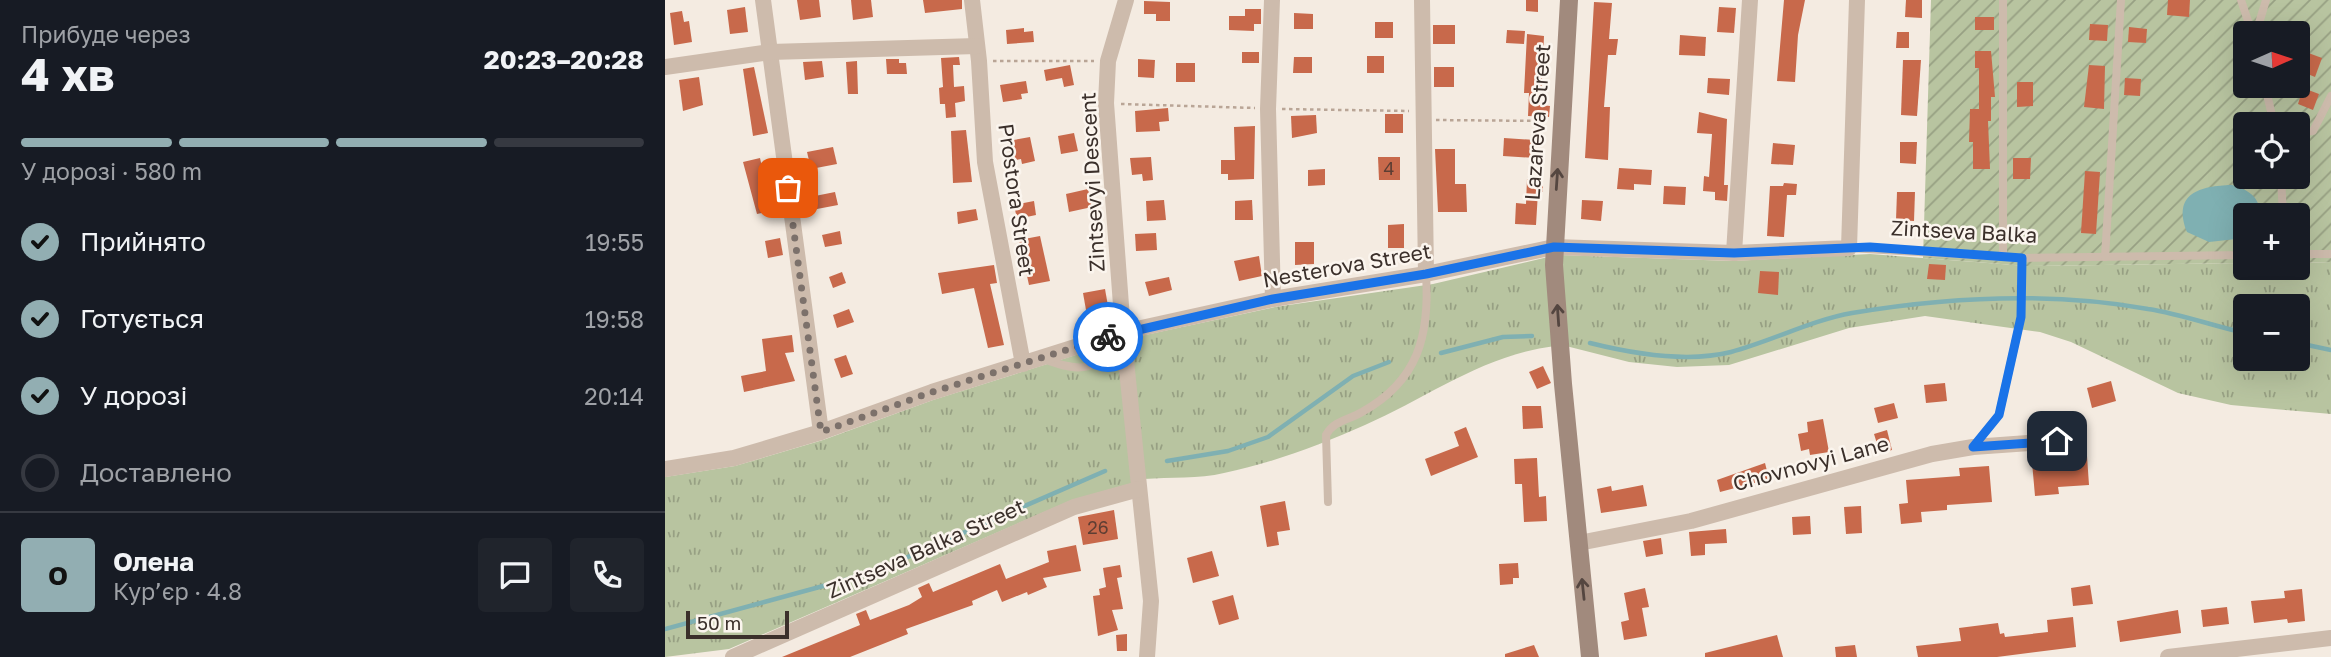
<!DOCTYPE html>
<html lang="uk">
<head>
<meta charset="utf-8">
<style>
  body { margin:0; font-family:"Golos Text",sans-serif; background:#20242c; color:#f1f3f6; height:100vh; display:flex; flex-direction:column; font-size:26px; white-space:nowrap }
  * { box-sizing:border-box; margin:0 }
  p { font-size:23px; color:#9ea1a6 }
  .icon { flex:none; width:38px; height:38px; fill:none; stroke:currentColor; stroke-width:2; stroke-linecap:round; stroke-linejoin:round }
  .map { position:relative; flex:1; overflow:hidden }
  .sheet { display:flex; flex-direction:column; background:#171b24; width:665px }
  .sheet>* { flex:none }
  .needle { width:46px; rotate:87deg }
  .fabs { position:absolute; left:1568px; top:21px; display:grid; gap:14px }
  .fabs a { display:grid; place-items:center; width:77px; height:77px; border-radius:7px; background:#171b24; box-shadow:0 7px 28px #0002; font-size:35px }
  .scale { position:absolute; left:21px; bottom:18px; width:103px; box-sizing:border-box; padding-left:7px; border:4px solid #3b302b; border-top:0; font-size:19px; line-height:24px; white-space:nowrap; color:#3b302b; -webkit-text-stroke:5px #fbf5ee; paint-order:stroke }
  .pin { position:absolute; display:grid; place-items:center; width:60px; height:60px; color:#fff; margin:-30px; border-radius:14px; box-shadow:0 4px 10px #0006 }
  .courier { position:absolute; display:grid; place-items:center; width:70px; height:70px; margin:-35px; border:5px solid #1a73e8; border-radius:50%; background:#fff; color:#222; box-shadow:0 2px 9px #0007 }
  .overview em { font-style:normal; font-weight:700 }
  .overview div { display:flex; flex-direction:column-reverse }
  .overview { display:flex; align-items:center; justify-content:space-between; height:119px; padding:0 21px }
  h1 { font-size:46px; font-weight:700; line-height:52px }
  .bar { display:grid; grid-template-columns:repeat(4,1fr); gap:10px 7px; align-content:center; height:84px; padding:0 21px }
  .bar i { height:9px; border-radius:5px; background:#363941 }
  .bar .on { background:#92aeb2 }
  .bar p { grid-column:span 4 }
  .line { display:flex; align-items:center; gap:18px; padding:0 21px; border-top:2px solid #363941 }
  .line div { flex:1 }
  .round { display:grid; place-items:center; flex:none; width:74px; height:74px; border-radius:7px; background:#20242c }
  ol { padding:0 21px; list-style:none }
  li { display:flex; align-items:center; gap:21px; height:77px }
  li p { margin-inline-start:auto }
  li .icon { padding:7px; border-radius:50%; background:#92aeb2; color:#111; stroke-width:4 }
  li:last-child { color:#9ea1a6 }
  li i { width:38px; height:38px; border:4px solid #363941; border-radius:50% }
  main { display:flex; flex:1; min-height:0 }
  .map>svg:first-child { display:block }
</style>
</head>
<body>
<main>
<section class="sheet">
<div class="overview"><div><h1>4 хв</h1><p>Прибуде через</p></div><em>20:23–20:28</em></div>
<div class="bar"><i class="on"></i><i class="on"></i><i class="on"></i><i></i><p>У дорозі · 580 m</p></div>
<ol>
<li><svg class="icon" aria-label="check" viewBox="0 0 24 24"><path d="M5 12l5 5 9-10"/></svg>Прийнято<p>19:55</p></li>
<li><svg class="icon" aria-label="check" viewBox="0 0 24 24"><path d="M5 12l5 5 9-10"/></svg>Готується<p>19:58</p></li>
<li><svg class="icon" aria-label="check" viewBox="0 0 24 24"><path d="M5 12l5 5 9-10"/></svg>У дорозі<p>20:14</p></li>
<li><i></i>Доставлено</li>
</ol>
<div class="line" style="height:126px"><b class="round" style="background:#92aeb2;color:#111">О</b><div><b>Олена</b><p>Кур’єр · 4.8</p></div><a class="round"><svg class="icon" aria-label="chat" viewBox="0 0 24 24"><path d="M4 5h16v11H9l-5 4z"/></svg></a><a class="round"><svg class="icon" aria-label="phone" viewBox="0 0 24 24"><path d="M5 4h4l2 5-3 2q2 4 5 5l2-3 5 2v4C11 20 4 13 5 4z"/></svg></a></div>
</section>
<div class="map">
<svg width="1666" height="657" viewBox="0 0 1666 657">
  <defs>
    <pattern id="grass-tufts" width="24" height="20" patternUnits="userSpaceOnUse" patternTransform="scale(1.75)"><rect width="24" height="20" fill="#b8c4a0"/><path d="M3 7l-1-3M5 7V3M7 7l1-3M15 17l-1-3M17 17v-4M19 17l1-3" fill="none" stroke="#97a083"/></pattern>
    <pattern id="garden-furrows" width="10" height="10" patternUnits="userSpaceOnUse" patternTransform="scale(1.75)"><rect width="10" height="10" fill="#b8c4a0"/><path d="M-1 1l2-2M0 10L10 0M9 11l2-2" fill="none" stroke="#97a083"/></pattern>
  </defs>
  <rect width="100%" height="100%" fill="#f4ebe1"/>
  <g fill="url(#grass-tufts)" fill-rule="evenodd">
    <path d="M1205 254 1362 266 1580 263V268H1633V263L1666 262V414L1566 405 1513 393 1406 342 1375 332 1260 316 1184 328 1064 365 1012 367 964 362 901 346 895 255 1067 261ZM1580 306H1633V359H1580Z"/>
    <path d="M883 257 890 346C818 355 764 397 700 425 655 445 607 463 559 473 534 479 505 477 479 479L466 338 610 307 768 284Z"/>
    <polygon points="452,342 468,483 407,500 64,649 0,657 0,477 70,466 158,440 268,400"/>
  </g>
  <path fill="url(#garden-furrows)" fill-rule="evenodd" d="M1266 0H1666V262L1633 263V215H1580V263L1362 266 1258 258ZM1580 33H1633V86H1580ZM1580 124H1633V177H1580Z"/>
  <path fill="#7fb0b2" d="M1567 185C1583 190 1595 196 1595 215H1580V238L1544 242 1522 232C1507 193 1535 186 1567 185Z"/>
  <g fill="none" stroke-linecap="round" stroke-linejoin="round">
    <g stroke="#7fb0b2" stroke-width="4.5">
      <path d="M925 343C969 354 1022 363 1066 352 1107 341 1147 320 1187 313 1283 297 1387 292 1483 309 1516 314 1548 326 1580 333"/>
      <polyline points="1633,343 1666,350"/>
      <polyline points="776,353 838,337 867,336"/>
      <polyline points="502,461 563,451 603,437 688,376 724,362"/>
      <polyline points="0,629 206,573 440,471"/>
    </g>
  </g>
  <g fill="#c8694b">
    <polygon points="132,0 154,0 156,17 135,20"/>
    <polygon points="186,0 206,0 208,17 188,20"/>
    <polygon points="258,0 297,0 297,9 260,13"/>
    <polygon points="861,0 873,0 873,12 861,11"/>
    <polygon points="1119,0 1140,0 1133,35 1130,82 1112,81"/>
    <polygon points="1241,0 1257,0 1257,18 1240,17"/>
    <polygon points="1503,0 1525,0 1524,17 1502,15"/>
    <polygon points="479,1 505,2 505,21 491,21 491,14 479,14"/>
    <polygon points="929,2 947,3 944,39 953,39 951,55 943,55 939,107 945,107 943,160 920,158"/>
    <polygon points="80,7 83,32 65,34 62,10"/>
    <polygon points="1054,7 1071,8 1069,33 1052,32"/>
    <polygon points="580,9 596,9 596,24 589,24 589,31 564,30 564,16 580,16"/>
    <polygon points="17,11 19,22 24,21 27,42 9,45 5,13"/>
    <polygon points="629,13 648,14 648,29 629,29"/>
    <rect x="1310" y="17" width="19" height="13"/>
    <rect x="710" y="22" width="18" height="16"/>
    <polygon points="1425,24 1443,25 1442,41 1424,40"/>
    <rect x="768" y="25" width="22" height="19"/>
    <polygon points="1464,27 1482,29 1481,43 1463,42"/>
    <polygon points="359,28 359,32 368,31 369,42 342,44 341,30"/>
    <polygon points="842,30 860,31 859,44 841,43"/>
    <polygon points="1232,32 1244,32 1244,48 1231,48"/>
    <polygon points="862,34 879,36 876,105 885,106 884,117 863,116 864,93 859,93"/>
    <polygon points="1015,35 1041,37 1040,56 1014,55"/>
    <polygon points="1310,51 1326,51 1330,97 1326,97 1326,121 1323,121 1325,169 1308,169 1308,142 1304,142 1305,109 1314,109 1314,68 1310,68"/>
    <polygon points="1638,51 1657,58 1650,77 1633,70"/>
    <rect x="577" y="52" width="17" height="11"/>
    <rect x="702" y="56" width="17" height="17"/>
    <polygon points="294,57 295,65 288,65 289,87 299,86 300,101 290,103 291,117 281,118 280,104 275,104 274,88 278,87 276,58"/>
    <polygon points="629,57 647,57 647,73 628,73"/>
    <polygon points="221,59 234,59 234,63 241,63 242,74 222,74"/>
    <polygon points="473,59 490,60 489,78 473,77"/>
    <polygon points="1238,60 1256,60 1252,116 1236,115"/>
    <polygon points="157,61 159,77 140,80 138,62"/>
    <polygon points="192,61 193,94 183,94 181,62"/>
    <rect x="511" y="63" width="19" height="19"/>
    <polygon points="405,65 409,85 399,87 397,78 381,81 379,70"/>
    <polygon points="1424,65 1440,66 1439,109 1419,107"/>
    <polygon points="89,67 103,133 88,136 78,69"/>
    <rect x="769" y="67" width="20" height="20"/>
    <polygon points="34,77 38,105 18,111 14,80"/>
    <polygon points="1043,78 1065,79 1064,95 1042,93"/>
    <polygon points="1460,78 1476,79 1475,96 1459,95"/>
    <polygon points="361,81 363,93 356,94 357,99 338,102 335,85"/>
    <polygon points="1352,82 1368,82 1368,106 1352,107"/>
    <polygon points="1638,88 1654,94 1648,110 1633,104"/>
    <polygon points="503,108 504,121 494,122 495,131 471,132 470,111"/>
    <polygon points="1034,112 1062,119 1059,185 1063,185 1062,201 1050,200 1050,192 1038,191 1039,176 1044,177 1047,134 1032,133"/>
    <rect x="720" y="114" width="18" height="19"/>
    <polygon points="651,115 652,133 627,138 626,116"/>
    <polygon points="590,126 589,179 563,180 563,174 556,174 556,160 570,160 569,127"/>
    <polygon points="301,130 307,182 288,183 286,131"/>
    <polygon points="409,133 413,151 396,154 393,136"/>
    <polygon points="365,137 370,161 357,164 356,159 346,161 343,141"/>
    <polygon points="839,138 871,140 870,158 838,156"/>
    <polygon points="1235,142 1252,142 1251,164 1235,163"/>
    <polygon points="1108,143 1130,145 1128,165 1106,164"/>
    <polygon points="168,147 172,164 146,169 142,152"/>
    <polygon points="770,149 790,149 790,184 801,184 802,212 773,212"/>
    <polygon points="486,157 488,180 478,181 477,174 467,175 465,158"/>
    <polygon points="713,157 735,157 735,180 714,180"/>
    <polygon points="95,158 104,199 110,198 112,210 92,214 78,162"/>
    <polygon points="1348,158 1366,158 1365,179 1348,179"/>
    <polygon points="954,168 987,170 986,185 969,184 969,190 952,189"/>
    <polygon points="660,169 660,185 643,186 643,170"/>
    <polygon points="1420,171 1435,172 1431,234 1416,233"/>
    <polygon points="862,179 878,180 878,192 873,192 871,225 850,224 851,203 861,204"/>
    <polygon points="1119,183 1132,184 1131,195 1122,195 1119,237 1102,236 1105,186 1118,186"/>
    <polygon points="999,186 1021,187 1020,205 998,204"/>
    <polygon points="423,189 427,207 404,212 401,194"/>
    <polygon points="170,192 173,205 152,209 150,196"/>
    <polygon points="1232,192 1250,192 1249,221 1231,220"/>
    <polygon points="499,200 501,220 482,221 481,201"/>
    <polygon points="587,200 588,220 570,220 570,201"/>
    <polygon points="917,200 938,201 936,221 916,219"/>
    <polygon points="369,201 371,215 352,219 349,205"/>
    <polygon points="311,209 313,220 293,224 292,212"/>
    <polygon points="739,224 739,248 723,248 723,225"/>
    <polygon points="175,231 177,244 160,247 157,235"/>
    <polygon points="491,233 492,250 471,251 470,234"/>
    <polygon points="375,236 385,281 364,285 354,240"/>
    <polygon points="115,238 118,255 103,258 100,241"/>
    <polygon points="630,242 649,242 649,264 630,265"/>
    <polygon points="594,256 597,276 574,281 569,261"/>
    <polygon points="1264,264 1281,265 1280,280 1262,279"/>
    <polygon points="329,265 332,283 325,284 339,345 323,348 309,288 277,294 273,273"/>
    <polygon points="1095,271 1114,272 1113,295 1093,293"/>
    <polygon points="177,272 181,283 168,288 164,277"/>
    <polygon points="504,277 507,290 484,296 480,282"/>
    <polygon points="440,289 443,306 421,310 418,293"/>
    <polygon points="184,309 189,322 172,328 168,315"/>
    <polygon points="127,335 129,352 120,353 130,381 79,392 76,376 101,371 97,339"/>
    <polygon points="181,355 188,374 176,378 169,359"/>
    <polygon points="878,366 886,383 872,389 864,372"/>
    <polygon points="1446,381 1451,401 1427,408 1422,388"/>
    <polygon points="1280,383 1282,401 1261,403 1259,385"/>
    <polygon points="1229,403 1233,418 1213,423 1209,408"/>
    <polygon points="857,406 876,406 878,428 858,429"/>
    <polygon points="1158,419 1164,452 1145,455 1144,449 1136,451 1133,434 1143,432 1142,422"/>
    <polygon points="801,427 813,457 766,476 760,459 794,446 789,432"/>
    <polygon points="1222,430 1227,450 1215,453 1209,434"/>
    <polygon points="1422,456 1424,485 1393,487 1394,494 1370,496 1367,462"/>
    <polygon points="872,458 874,497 881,496 882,521 859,522 857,484 850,484 849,459"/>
    <polygon points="1100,463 1104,479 1055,492 1052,480"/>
    <polygon points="1324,466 1327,502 1282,505 1282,510 1256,512 1257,522 1236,524 1234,504 1243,503 1241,480 1295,476 1294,468"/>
    <polygon points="978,485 982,506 936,513 932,489 946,486 947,491"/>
    <polygon points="620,501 625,530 612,532 614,545 602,547 595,506"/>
    <polygon points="1196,506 1197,533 1181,534 1179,507"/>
    <polygon points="449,510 453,539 418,545 413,517"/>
    <polygon points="1145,516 1146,534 1128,535 1127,517"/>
    <polygon points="1061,529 1062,543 1040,544 1040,555 1026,556 1024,532"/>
    <polygon points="996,538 998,554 981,557 978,541"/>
    <polygon points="411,545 416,571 378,578 382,587 363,595 362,592 337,602 332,590 307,601 308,605 241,629 243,634 185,657 117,657 195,625 191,614 201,610 205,620 244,605 257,597 253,588 264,583 268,592 335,564 341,579 384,562 382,551"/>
    <polygon points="547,551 554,576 528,583 522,558"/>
    <polygon points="853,563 854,578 848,578 848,584 835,585 834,564"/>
    <polygon points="455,565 457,577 452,578 458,609 447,610 453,630 433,636 428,596 435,595 434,589 441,587 438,568"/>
    <polygon points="1425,585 1428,604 1408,606 1406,588"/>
    <polygon points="980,588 984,607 977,608 982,636 959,640 956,622 964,620 959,593"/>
    <polygon points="1637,589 1640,621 1623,623 1622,619 1589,623 1586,601 1620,598 1619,591"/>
    <polygon points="568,595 574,619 554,625 547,601"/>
    <polygon points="1562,607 1564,624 1538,627 1536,610"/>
    <polygon points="1513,610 1516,633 1455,642 1452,621"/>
    <polygon points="1408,617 1411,647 1332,657 1253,657 1251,646 1296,641 1294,628 1333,623 1335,634 1339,633 1340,637 1383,632 1382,620"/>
    <polygon points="462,634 462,651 452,651 451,635"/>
    <polygon points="1112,635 1118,657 1040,657 1040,653"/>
    <polygon points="869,645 874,657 840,657 840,654"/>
    <polygon points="1190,645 1192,657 1171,657 1170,647"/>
  </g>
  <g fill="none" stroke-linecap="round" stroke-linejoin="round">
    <g stroke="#b9a596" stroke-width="2.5" stroke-dasharray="3.5 3.5" stroke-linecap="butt">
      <polyline points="328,61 429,61"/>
      <polyline points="456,104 590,108"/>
      <polyline points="617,109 744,111"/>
      <polyline points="771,120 880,121"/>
    </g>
    <g stroke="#cdbbac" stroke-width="8">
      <polyline points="1576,0 1587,33"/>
      <polyline points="1591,33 1601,0"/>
      <polyline points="1600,86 1609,124"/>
      <polyline points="1633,133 1648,131 1666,96"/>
      <polyline points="1616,177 1618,215"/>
      <polyline points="1184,248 1357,258 1580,255"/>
      <polyline points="1633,254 1666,254"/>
      <polyline points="1338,256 1338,0"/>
      <polyline points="1440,257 1456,0"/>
      <path d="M379 359C418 374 432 371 455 336"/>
      <polyline points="1308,447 1334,415 1356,317 1357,258"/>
      <path d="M663 502 661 435C669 420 684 420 697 412 753 381 765 336 761 274"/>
    </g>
    <g stroke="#cdbbac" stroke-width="16">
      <polyline points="98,0 156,432"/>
      <polyline points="307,0 314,61 320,162 358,364"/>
      <polyline points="461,0 443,61 441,103 458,332 486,601 482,657"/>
      <polyline points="607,0 603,109 608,299"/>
      <polyline points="757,0 761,274"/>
      <polyline points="0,67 105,52 312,46"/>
      <polyline points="1069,253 1085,0"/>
      <polyline points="0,469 69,458 156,432 267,392 458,332 608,299 761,274 889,247 1069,253 1184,248 1192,0"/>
      <polyline points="914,543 1026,521 1267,454 1308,447 1392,441"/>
      <polyline points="68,657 409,507 474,489"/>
      <polyline points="1503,657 1666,638"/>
    </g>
    <polyline stroke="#a18a7d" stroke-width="18" points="904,0 889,265 898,384 925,657"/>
  </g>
  <defs><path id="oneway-shaft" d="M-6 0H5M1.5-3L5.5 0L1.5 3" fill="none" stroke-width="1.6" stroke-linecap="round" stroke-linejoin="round" transform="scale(1.75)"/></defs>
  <g stroke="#544640">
    <use href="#oneway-shaft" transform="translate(892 179) rotate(-86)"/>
    <use href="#oneway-shaft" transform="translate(893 315) rotate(-94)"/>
    <use href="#oneway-shaft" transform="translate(918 589) rotate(-96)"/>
  </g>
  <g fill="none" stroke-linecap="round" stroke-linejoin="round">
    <polyline stroke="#7c716b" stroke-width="7" stroke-dasharray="0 12.6" points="123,188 156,432 267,392 443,337"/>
    <polyline stroke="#1a73e8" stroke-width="9" points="443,337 608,299 761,274 889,247 1069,253 1205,247 1357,258 1356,317 1334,415 1308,447 1392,441"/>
  </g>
  <g text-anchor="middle" stroke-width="5" stroke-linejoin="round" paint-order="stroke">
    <g font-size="18" fill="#5e3e33">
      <text x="724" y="175">4</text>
      <text x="433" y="534">26</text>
    </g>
    <g font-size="21" fill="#3b302b" stroke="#fbf5ee">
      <text transform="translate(873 122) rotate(-86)" y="7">Lazareva Street</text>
      <text transform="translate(428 182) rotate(-93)" y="7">Zintsevyi Descent</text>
      <text transform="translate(351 200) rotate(82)" y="7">Prostora Street</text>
      <text transform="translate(1299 232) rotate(3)" y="7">Zintseva Balka</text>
      <text transform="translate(682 266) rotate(-10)" y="7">Nesterova Street</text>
      <text transform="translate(1146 464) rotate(-15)" y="7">Chovnovyi Lane</text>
      <text transform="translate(261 549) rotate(-24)" y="7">Zintseva Balka Street</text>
    </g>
  </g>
</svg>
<div class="fabs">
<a><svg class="needle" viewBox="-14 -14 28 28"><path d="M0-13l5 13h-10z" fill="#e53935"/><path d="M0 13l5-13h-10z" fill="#9ea1a6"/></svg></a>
<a><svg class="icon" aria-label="locate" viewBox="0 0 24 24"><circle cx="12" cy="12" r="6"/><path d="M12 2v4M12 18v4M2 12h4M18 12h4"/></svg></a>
<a>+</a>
<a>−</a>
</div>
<div class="scale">50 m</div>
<div class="pin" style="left:123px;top:188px;background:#ea580c"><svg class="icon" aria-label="bag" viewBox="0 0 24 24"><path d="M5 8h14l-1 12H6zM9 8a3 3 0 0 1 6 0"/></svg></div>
<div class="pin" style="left:1392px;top:441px;background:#1f2937"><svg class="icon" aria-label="home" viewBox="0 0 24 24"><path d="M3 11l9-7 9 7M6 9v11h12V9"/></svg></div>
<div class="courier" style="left:443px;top:337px"><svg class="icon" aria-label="bike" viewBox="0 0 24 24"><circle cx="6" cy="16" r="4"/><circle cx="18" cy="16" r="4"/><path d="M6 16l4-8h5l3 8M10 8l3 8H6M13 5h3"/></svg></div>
</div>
</main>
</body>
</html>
